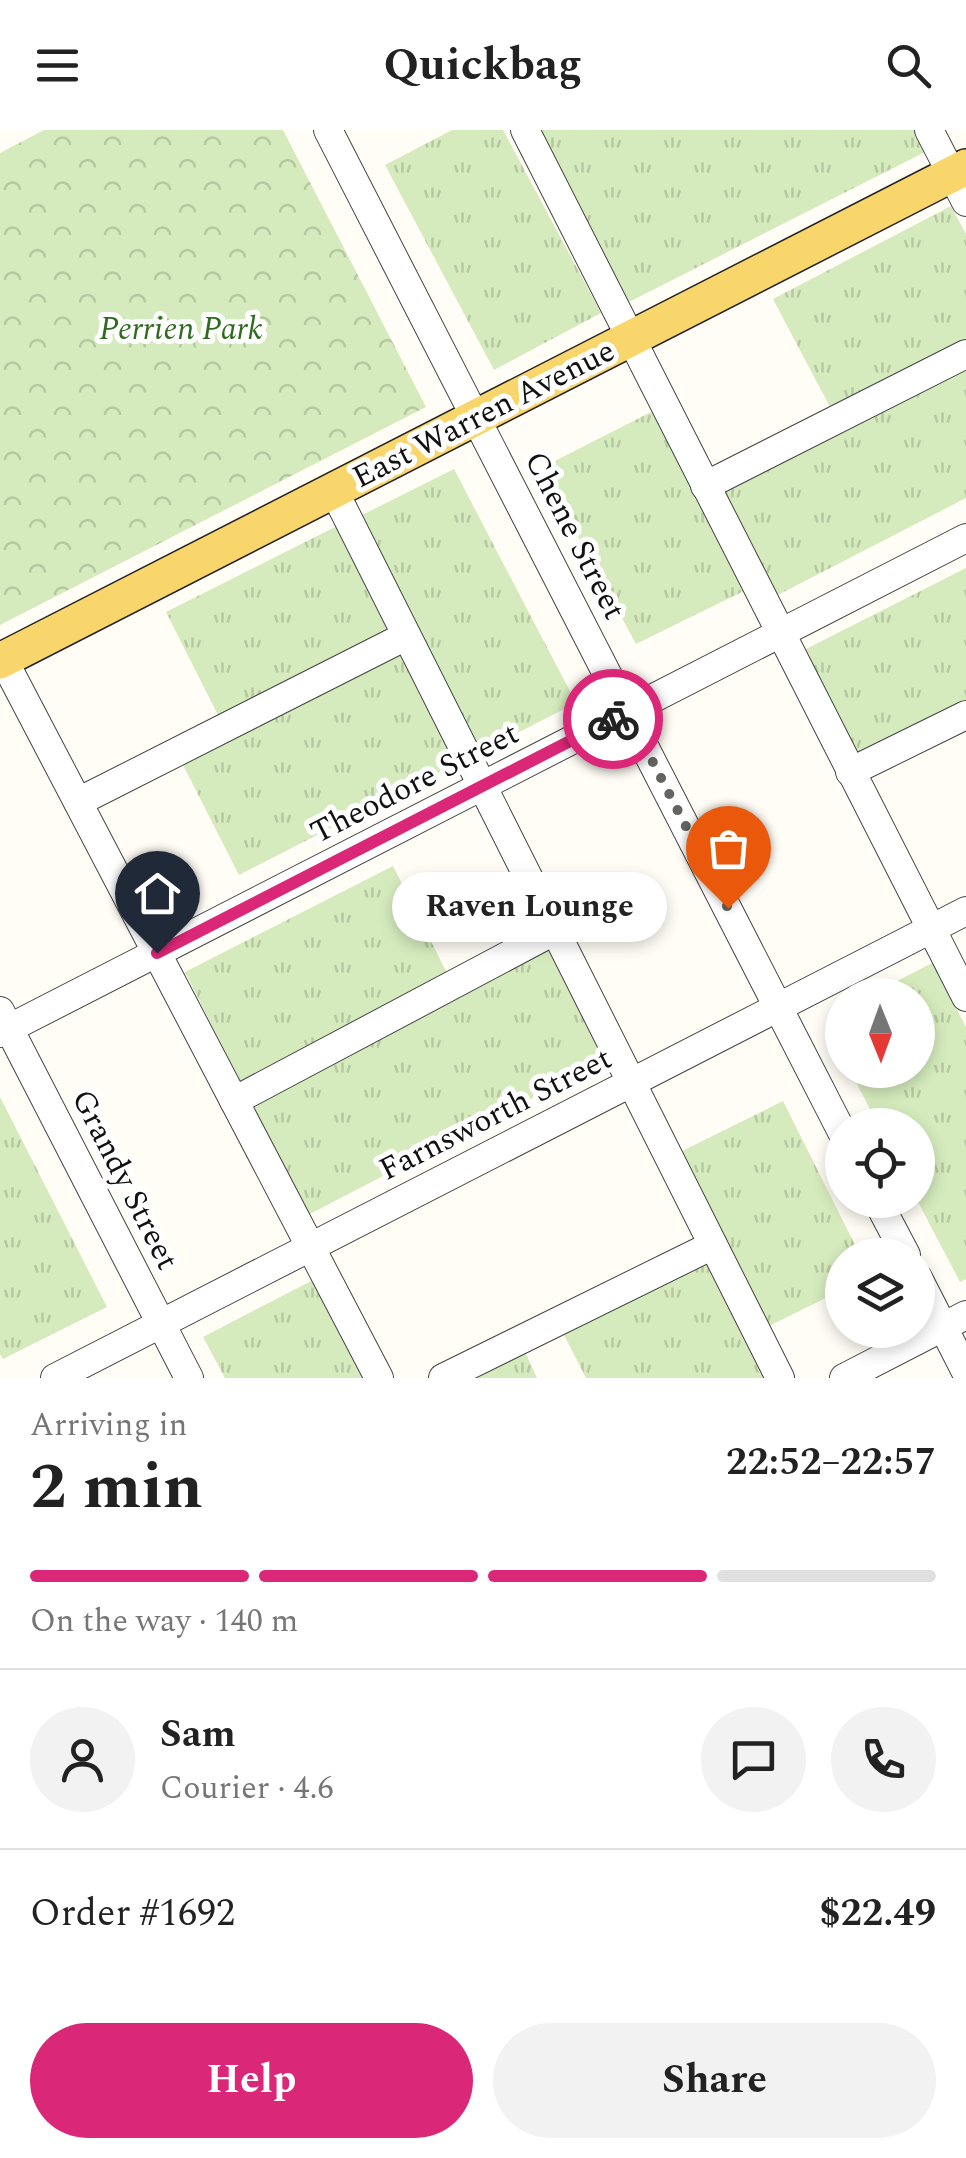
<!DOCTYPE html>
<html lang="en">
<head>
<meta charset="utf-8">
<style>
  body { margin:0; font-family:Spectral,serif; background:#f2f2f2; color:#222; height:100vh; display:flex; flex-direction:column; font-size:38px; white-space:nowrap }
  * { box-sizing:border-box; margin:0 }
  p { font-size:32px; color:#767676 }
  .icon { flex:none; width:55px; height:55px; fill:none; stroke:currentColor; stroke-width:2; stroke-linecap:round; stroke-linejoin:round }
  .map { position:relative; height:1248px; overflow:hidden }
  .sheet { display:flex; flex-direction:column; background:#fff; flex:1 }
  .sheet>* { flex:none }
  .needle { width:65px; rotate:179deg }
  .fabs { position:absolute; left:825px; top:848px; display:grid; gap:20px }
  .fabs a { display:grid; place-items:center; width:110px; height:110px; border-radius:50%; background:#fff; box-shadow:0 5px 15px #0003; font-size:50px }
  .pin { position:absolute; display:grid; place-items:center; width:85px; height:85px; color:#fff; margin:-102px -42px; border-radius:50% 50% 50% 0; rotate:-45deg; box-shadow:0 0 10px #0007 }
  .pin .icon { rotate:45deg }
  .courier { position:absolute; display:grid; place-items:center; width:100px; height:100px; margin:-50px; border:8px solid #db2777; border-radius:50%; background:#fff; color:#222; box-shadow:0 2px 12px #0007 }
  .bubble { position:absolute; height:70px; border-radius:35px; background:#fff; box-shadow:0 5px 15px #0003; font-size:32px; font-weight:700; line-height:70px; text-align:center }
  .head em { font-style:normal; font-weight:700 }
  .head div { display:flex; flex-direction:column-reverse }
  .head { display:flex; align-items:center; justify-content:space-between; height:170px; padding:0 30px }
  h1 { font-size:65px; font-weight:700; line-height:75px }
  .bar { display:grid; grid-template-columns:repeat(4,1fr); gap:15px 10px; align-content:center; height:120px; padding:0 30px }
  .bar i { height:12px; border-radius:8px; background:#e0e0e0 }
  .bar .current { background:#db2777 }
  .bar p { grid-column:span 4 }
  .line { display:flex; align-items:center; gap:25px; padding:0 30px; border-top:2px solid #e0e0e0 }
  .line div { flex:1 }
  .round { display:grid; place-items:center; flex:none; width:105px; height:105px; border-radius:52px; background:#f2f2f2 }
  .primary-button { display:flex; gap:20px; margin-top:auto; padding:20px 30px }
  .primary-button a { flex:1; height:115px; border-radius:60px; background:#db2777; color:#fff; font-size:40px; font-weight:700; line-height:115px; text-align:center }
  .primary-button a+a { background:#f2f2f2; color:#222 }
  header { display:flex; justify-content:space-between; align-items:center; height:130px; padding:0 30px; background:#fff; font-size:45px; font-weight:700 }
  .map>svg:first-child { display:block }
</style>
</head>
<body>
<header><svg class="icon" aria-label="menu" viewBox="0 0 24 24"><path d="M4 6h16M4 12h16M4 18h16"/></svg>Quickbag<svg class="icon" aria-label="search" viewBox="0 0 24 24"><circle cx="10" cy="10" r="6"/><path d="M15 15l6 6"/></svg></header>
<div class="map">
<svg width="966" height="1248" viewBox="0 0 966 1248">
  <defs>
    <pattern id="grass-tufts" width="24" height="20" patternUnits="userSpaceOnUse" patternTransform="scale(2.5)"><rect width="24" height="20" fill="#d5ebbd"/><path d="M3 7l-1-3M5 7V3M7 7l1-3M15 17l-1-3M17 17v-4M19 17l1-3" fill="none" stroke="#b6c8a1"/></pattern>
    <pattern id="park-crowns" width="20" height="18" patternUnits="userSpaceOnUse" patternTransform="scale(2.5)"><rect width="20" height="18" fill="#d5ebbd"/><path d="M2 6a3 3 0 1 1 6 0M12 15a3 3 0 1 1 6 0" fill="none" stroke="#b6c8a1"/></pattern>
  </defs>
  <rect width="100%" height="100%" fill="#fffdf5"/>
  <g fill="url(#grass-tufts)">
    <polygon points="452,0 503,0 601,183 494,240 385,35"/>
    <polygon points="534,0 916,0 927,21 623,175"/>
    <polygon points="951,76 966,104 966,209 831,279 773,169"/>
    <polygon points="966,235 966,368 774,467 720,363"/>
    <polygon points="653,281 744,461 636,514 541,338"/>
    <polygon points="454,339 576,573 478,623 356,388"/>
    <polygon points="339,395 395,505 222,593 166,482"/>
    <polygon points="966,438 966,574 854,630 800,522"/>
    <polygon points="402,519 460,632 239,745 181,631"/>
    <polygon points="393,736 448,845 240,951 185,842"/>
    <polygon points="549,816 608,929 306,1086 247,973"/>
    <polygon points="932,833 966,897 966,1149 960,1152 917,1070 918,995 878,995 850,940 918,940 918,865 870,865"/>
    <polygon points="0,967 107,1177 3,1229 0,1224"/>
    <polygon points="783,971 860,1125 842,1125 842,1160 765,1198 678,1023"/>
    <polygon points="709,1132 767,1248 586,1248 564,1205"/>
    <polygon points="313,1150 364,1248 225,1248 203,1207"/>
    <polygon points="525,1222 537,1248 473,1248"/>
  </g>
  <polygon fill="url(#park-crowns)" points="44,0 283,0 426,277 0,495 0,23"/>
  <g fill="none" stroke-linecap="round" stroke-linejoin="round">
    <defs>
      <g id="minor">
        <polyline points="328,0 842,1002"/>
        <polyline points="525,0 966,867"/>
        <polyline points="929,0 966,72"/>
        <polyline points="705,356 966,224"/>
        <polyline points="333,359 780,1248"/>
        <polyline points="3,529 379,1248"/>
        <polyline points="850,642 966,585"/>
        <polyline points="78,672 406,506"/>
        <polyline points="0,881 189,1248"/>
        <polyline points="0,903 966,408"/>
        <polyline points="234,971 554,801"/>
        <polyline points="877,1070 906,1125"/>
        <polyline points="918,1148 966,1242"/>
        <polyline points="55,1248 966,781"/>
        <polyline points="443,1248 713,1115"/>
        <polyline points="844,1248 966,1185"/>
      </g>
      <polyline id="major" points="0,531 966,37"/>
    </defs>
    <use href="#minor" stroke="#444" stroke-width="30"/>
    <use href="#major" stroke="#222" stroke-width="38"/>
    <use href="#minor" stroke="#fff" stroke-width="28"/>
    <use href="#major" stroke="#f9d66b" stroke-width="35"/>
  </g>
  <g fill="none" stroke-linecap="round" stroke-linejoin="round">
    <polyline stroke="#646461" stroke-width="10" stroke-dasharray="0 18" points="613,589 627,582 728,778"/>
    <polyline stroke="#db2777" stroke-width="12" points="157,823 613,589"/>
  </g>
  <g text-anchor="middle" stroke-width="10" stroke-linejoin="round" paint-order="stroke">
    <g font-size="32" font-style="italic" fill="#2f6b1f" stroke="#fff">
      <text x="181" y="209">Perrien Park</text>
    </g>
    <g font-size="32" fill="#111" stroke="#fff">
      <text transform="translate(483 283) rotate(-27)" y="11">East Warren Avenue</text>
      <text transform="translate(576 405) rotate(63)" y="11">Chene Street</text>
      <text transform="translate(414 652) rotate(-27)" y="11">Theodore Street</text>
      <text transform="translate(495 983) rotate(-27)" y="11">Farnsworth Street</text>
      <text transform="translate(126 1049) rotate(63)" y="11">Grandy Street</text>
    </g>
  </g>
</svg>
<div class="fabs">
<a><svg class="needle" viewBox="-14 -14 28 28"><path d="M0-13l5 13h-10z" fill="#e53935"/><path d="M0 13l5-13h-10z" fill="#767676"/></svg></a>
<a><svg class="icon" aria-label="locate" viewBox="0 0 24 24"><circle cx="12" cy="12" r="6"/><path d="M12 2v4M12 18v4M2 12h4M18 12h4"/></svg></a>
<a><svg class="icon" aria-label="layers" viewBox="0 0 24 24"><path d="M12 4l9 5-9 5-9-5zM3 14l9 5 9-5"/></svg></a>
</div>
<div class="pin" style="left:728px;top:778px;background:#ea580c"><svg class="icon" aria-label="bag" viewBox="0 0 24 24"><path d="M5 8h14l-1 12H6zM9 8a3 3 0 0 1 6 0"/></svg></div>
<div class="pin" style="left:157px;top:823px;background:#1f2937"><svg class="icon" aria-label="home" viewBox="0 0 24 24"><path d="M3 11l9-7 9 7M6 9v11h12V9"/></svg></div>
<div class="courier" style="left:613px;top:589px"><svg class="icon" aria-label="bike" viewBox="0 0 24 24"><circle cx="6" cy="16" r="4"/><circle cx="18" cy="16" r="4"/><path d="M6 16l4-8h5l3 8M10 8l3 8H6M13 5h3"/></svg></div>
<div class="bubble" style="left:392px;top:742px;width:275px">Raven Lounge</div>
</div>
<section class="sheet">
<div class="head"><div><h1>2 min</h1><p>Arriving in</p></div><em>22:52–22:57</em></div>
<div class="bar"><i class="current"></i><i class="current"></i><i class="current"></i><i></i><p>On the way · 140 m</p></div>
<div class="line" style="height:180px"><a class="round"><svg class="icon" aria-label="person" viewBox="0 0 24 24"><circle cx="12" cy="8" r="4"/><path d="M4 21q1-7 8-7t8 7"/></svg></a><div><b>Sam</b><p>Courier · 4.6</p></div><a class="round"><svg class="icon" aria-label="chat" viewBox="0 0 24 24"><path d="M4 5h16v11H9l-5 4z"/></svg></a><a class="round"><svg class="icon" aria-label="phone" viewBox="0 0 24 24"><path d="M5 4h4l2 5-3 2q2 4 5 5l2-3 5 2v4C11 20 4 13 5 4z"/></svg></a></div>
<div class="line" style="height:130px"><div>Order #1692</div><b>$22.49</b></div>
<div class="primary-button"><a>Help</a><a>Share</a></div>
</section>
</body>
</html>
